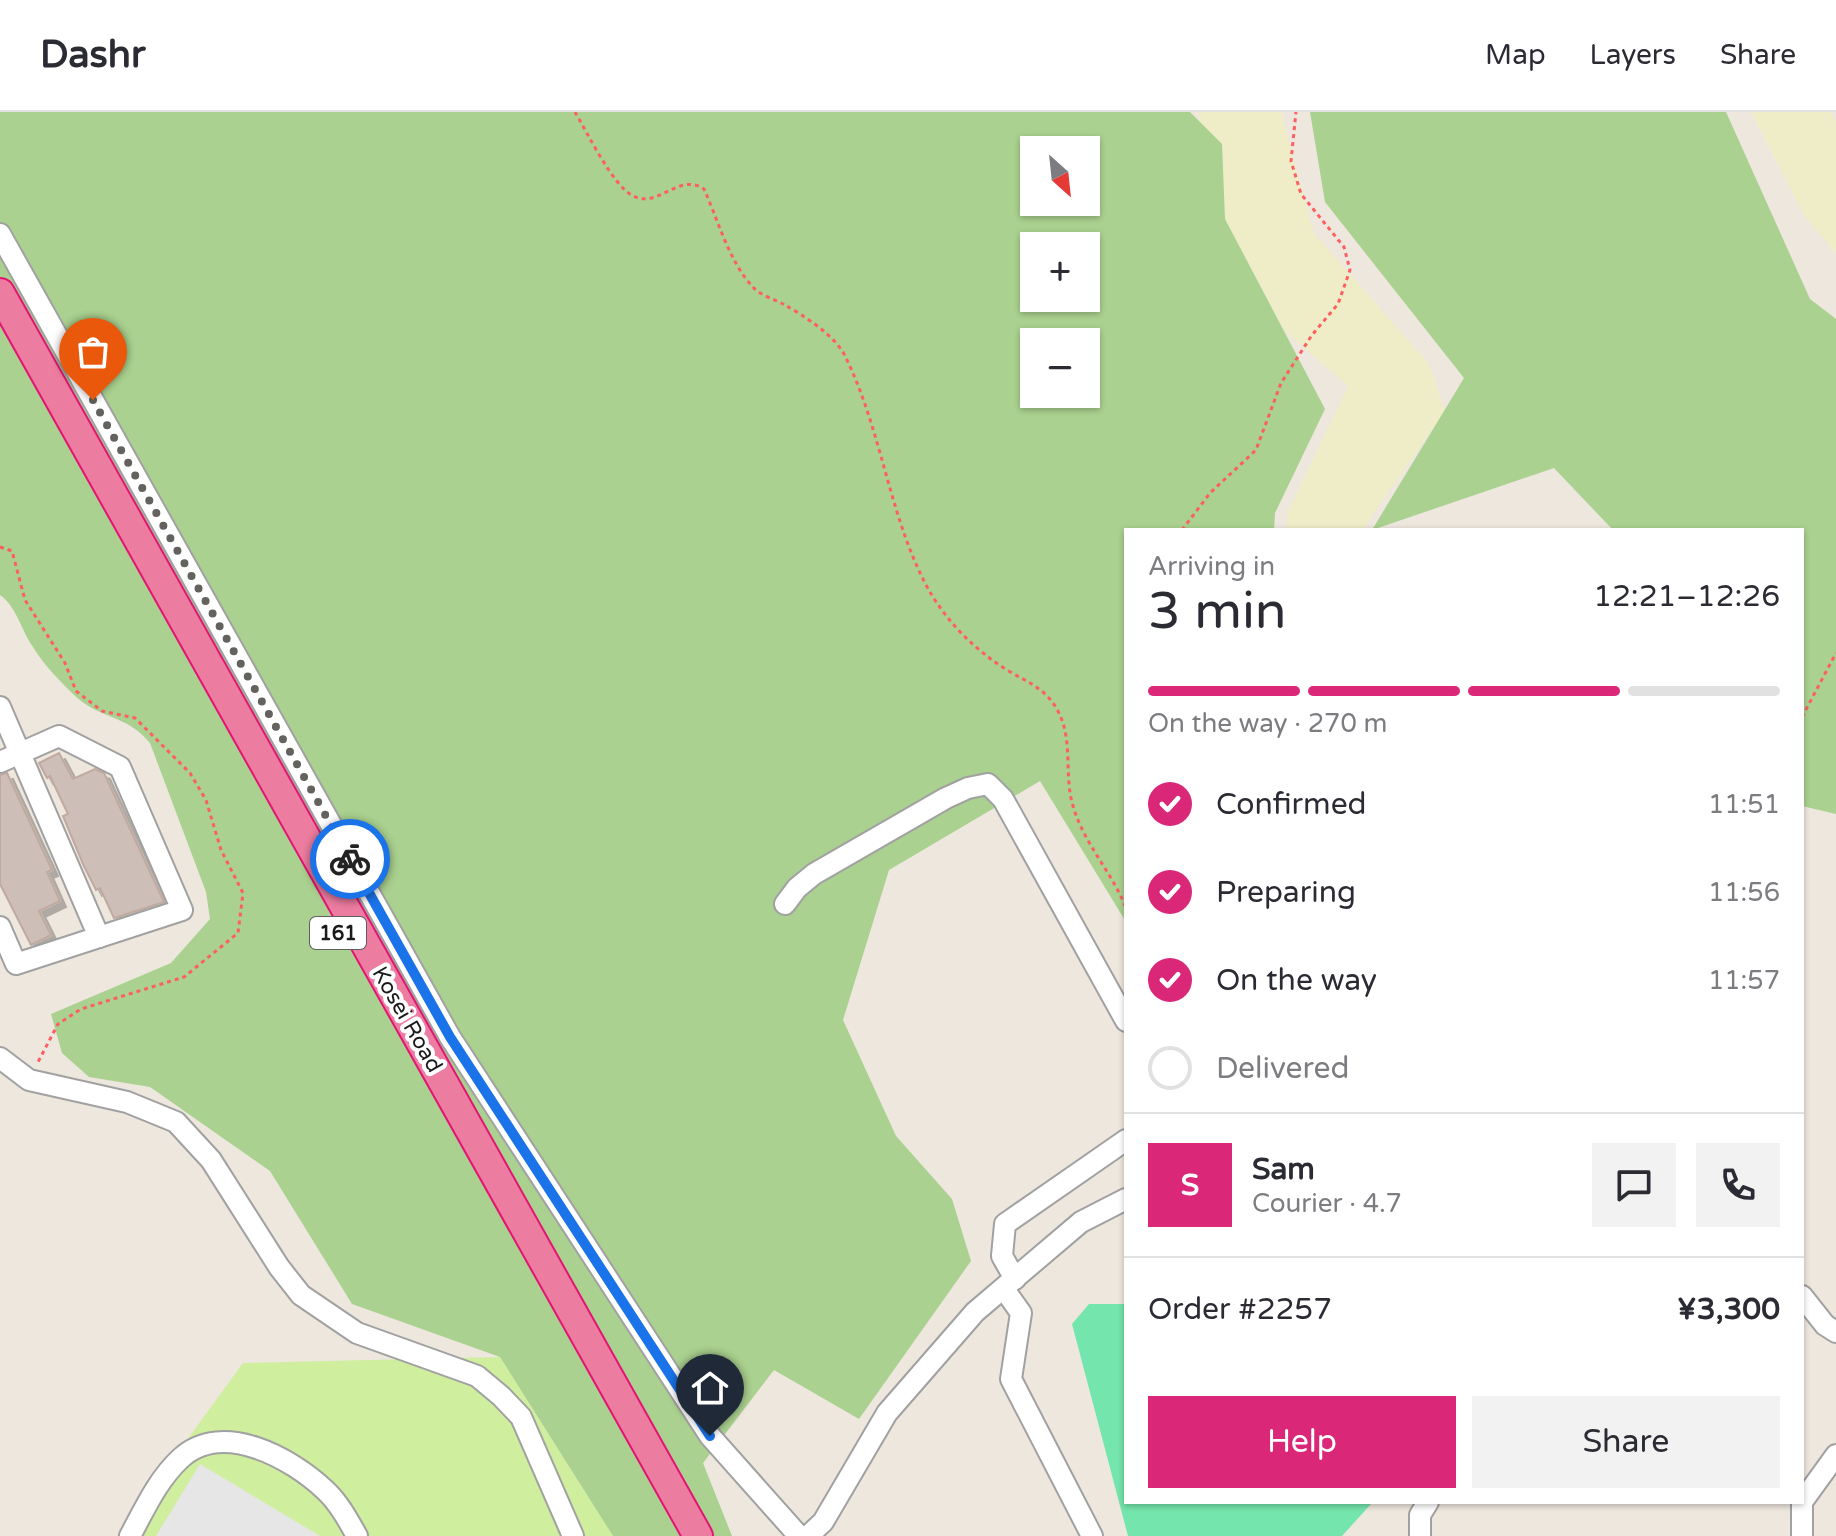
<!DOCTYPE html>
<html lang="en">
<head>
<meta charset="utf-8">
<style>
  body { margin:0; font-family:"Varela Round",sans-serif; background:#f2f2f3; color:#2b2b33; height:100vh; display:flex; flex-direction:column; font-size:30px; white-space:nowrap }
  * { box-sizing:border-box; margin:0 }
  p { font-size:26px; color:#7c7c81 }
  .icon { flex:none; width:44px; height:44px; fill:none; stroke:currentColor; stroke-width:2; stroke-linecap:round; stroke-linejoin:round }
  .map { position:relative; flex:1; overflow:hidden }
  .sheet { position:absolute; left:1124px; top:416px; width:680px; height:976px; display:flex; flex-direction:column; background:#fff; border-radius:0px; box-shadow:0 2px 6px #0004 }
  .sheet>* { flex:none }
  .needle { width:52px; rotate:153deg }
  .fabs { position:absolute; left:1020px; top:24px; display:grid; gap:16px }
  .fabs a { display:grid; place-items:center; width:80px; height:80px; border-radius:0px; background:#fff; box-shadow:0 2px 6px #0004; font-size:40px }
  .pin { position:absolute; display:grid; place-items:center; width:68px; height:68px; color:#fff; margin:-82px -34px; border-radius:50% 50% 50% 0; rotate:-45deg; box-shadow:0 0 8px #0007 }
  .pin .icon { rotate:45deg }
  .courier { position:absolute; display:grid; place-items:center; width:80px; height:80px; margin:-40px; border:6px solid #1a73e8; border-radius:50%; background:#fff; color:#222; box-shadow:0 2px 10px #0007 }
  .summary em { font-style:normal; font-weight:600 }
  .summary div { display:flex; flex-direction:column-reverse }
  .summary { display:flex; align-items:center; justify-content:space-between; height:136px; padding:0 24px }
  h1 { font-size:52px; font-weight:600; line-height:60px }
  .bar { display:grid; grid-template-columns:repeat(4,1fr); gap:12px 8px; align-content:center; height:96px; padding:0 24px }
  .bar i { height:10px; border-radius:6px; background:#e1e1e2 }
  .bar .on { background:#db2777 }
  .bar p { grid-column:span 4 }
  .line { display:flex; align-items:center; gap:20px; padding:0 24px; border-top:2px solid #e1e1e2 }
  .line div { flex:1 }
  .round { display:grid; place-items:center; flex:none; width:84px; height:84px; border-radius:0px; background:#f2f2f3 }
  ol { padding:0 24px; list-style:none }
  li { display:flex; align-items:center; gap:24px; height:88px }
  li p { margin-inline-start:auto }
  li .icon { padding:8px; border-radius:50%; background:#db2777; color:#fff; stroke-width:4 }
  li:last-child { color:#7c7c81 }
  li i { width:44px; height:44px; border:4px solid #e1e1e2; border-radius:50% }
  .button { display:flex; gap:16px; margin-top:auto; padding:16px 24px }
  .button a { flex:1; height:92px; border-radius:0px; background:#db2777; color:#fff; font-size:32px; font-weight:600; line-height:92px; text-align:center }
  .button a+a { background:#f2f2f3; color:#2b2b33 }
  header { display:flex; align-items:center; gap:48px; box-sizing:border-box; height:112px; padding:0 40px; background:#fff; border-bottom:2px solid #e1e1e2 }
  header strong { font-size:38px }
  nav { display:flex; gap:44px; margin-inline-start:auto; font-size:28px }
  .map>svg:first-child { display:block }
</style>
</head>
<body>
<header>
<strong>Dashr</strong>
<nav><a>Map</a><a>Layers</a><a>Share</a></nav>
</header>
<div class="map">
<svg width="1836" height="1424" viewBox="0 0 1836 1424">
  <defs>
    <filter id="shadow"><feDropShadow dx="6" dy="6" stdDeviation="0" flood-color="#0004"/></filter>
  </defs>
  <rect width="100%" height="100%" fill="#ede7de"/>
  <g fill="#efedc7">
    <polygon points="1198,0 1281,0 1313,120 1429,252 1445,299 1362,418 1286,418 1288,400 1348,274 1284,218 1225,107"/>
    <polygon points="1751,0 1831,0 1836,10 1836,142 1804,103"/>
  </g>
  <polygon fill="#cfee9e" points="500,1245 613,1424 117,1424 243,1251"/>
  <g fill="#aad18f" fill-rule="evenodd">
    <path d="M0 0H1190L1222 32 1225 107 1325 297 1275 401 1274 418H1126V810L1040 669 889 758 843 908 896 1024 952 1087 971 1149 859 1307 774 1258 703 1351 732 1424H613L500 1245 352 1192 270 1059 150 975 89 965 62 941 51 902 171 851 210 807 206 780 150 631C125 601 99 608 73 582 59 568 43 552 33 535 21 518 17 495 0 483ZM1034 38H1086V90H1034ZM1034 134H1086V186H1034ZM1034 230H1086V282H1034Z"/>
    <polygon points="1310,0 1726,0 1810,187 1836,207 1836,702 1802,694 1802,418 1613,418 1554,356 1372,418 1464,266 1325,90"/>
  </g>
  <polygon fill="#74e5ac" points="1089,1192 1126,1192 1126,1390 1371,1392 1342,1424 1128,1424 1072,1212"/>
  <polygon fill="#e6e6e6" points="200,1352 320,1424 156,1424"/>
  <g fill="#cdbeb8" stroke="#c0aaa0" stroke-width="2" filter="url(#shadow)">
    <polygon points="59,641 73,667 95,657 104,661 164,790 114,806 100,776 96,778 83,752 63,704 68,702 50,664 47,666 39,651"/>
    <polygon points="7,661 52,758 47,760 60,789 39,799 51,823 31,833 0,772 0,663"/>
  </g>
  <g fill="none" stroke-linecap="round" stroke-linejoin="round">
    <defs>
      <g id="minor">
        <polyline points="0,122 450,925 710,1324 799,1424"/>
        <polyline points="0,595 99,825"/>
        <polyline points="0,650 59,624 120,655 182,798 16,852 0,815"/>
        <polyline points="785,792 797,776 814,762 946,686 968,676 988,672 1003,687 1126,909"/>
        <polyline points="0,946 29,968 127,990 176,1010 211,1048 279,1155 301,1183 357,1221 477,1264 501,1284 521,1305 573,1424"/>
        <polyline points="1015,1167 1002,1144 1005,1112 1126,1028"/>
        <polyline points="1004,1177 1021,1201 1011,1267 1092,1424"/>
        <polyline points="1802,1184 1825,1213 1836,1220"/>
        <polyline points="1802,1390 1836,1343"/>
        <path d="M130 1424C144 1398 158 1367 181 1346 223 1308 291 1346 325 1378 339 1391 348 1408 357 1424"/>
        <polyline points="808,1424 823,1410 887,1301 975,1200 1081,1110 1126,1087"/>
        <polyline points="1420,1424 1420,1403 1428,1390"/>
        <polyline points="1802,1424 1802,1390"/>
      </g>
      <polyline id="highway" points="0,181 698,1424"/>
    </defs>
    <use href="#minor" stroke="#a1a1a1" stroke-width="24"/>
    <use href="#highway" stroke="#e31474" stroke-width="32"/>
    <g stroke="#ff5e61" stroke-width="3" stroke-dasharray="4 4" stroke-linecap="butt">
      <path d="M575 0C587 20 613 74 633 84 659 97 678 60 704 77 718 108 729 149 752 174 759 183 774 187 783 192 803 203 833 222 844 242 881 315 888 399 925 471 944 507 972 536 1007 558 1025 569 1043 575 1055 594 1075 625 1063 661 1073 694 1084 732 1112 760 1126 796"/>
      <polyline points="1182,418 1210,381 1256,338 1281,271 1312,223 1338,192 1350,158 1344,135 1301,82 1291,49 1296,0"/>
      <polyline points="0,435 12,439 25,488 65,551 76,579 102,599 135,606 190,661 206,688 221,738 243,781 238,821 184,865 81,897 58,912 37,952"/>
      <polyline points="1802,605 1836,541"/>
    </g>
    <use href="#minor" stroke="#fff" stroke-width="20"/>
    <use href="#highway" stroke="#ed7da0" stroke-width="28"/>
  </g>
  <g fill="none" stroke-linecap="round" stroke-linejoin="round">
    <polyline stroke="#64625f" stroke-width="8" stroke-dasharray="0 14.4" points="93,288 350,747"/>
    <polyline stroke="#1a73e8" stroke-width="10" points="350,747 450,925 710,1324"/>
  </g>
  <g text-anchor="middle" stroke-width="8" stroke-linejoin="round" paint-order="stroke">
    <rect fill="#fff" stroke="#5f5f5f" stroke-width="2" x="310" y="805" width="56" height="32" rx="6"/>
    <g font-size="20" font-weight="bold" fill="#1a1a1a">
      <text x="338" y="828">161</text>
    </g>
    <g font-size="22" fill="#1a1a1a" stroke="#fff">
      <text transform="translate(408 907) rotate(60)" y="8">Kosei Road</text>
    </g>
  </g>
</svg>
<div class="fabs">
<a><svg class="needle" viewBox="-14 -14 28 28"><path d="M0-13l5 13h-10z" fill="#e53935"/><path d="M0 13l5-13h-10z" fill="#7c7c81"/></svg></a>
<a>+</a>
<a>−</a>
</div>
<div class="pin" style="left:93px;top:288px;background:#ea580c"><svg class="icon" aria-label="bag" viewBox="0 0 24 24"><path d="M5 8h14l-1 12H6zM9 8a3 3 0 0 1 6 0"/></svg></div>
<div class="pin" style="left:710px;top:1324px;background:#1f2937"><svg class="icon" aria-label="home" viewBox="0 0 24 24"><path d="M3 11l9-7 9 7M6 9v11h12V9"/></svg></div>
<div class="courier" style="left:350px;top:747px"><svg class="icon" aria-label="bike" viewBox="0 0 24 24"><circle cx="6" cy="16" r="4"/><circle cx="18" cy="16" r="4"/><path d="M6 16l4-8h5l3 8M10 8l3 8H6M13 5h3"/></svg></div>
<section class="sheet">
<div class="summary"><div><h1>3 min</h1><p>Arriving in</p></div><em>12:21–12:26</em></div>
<div class="bar"><i class="on"></i><i class="on"></i><i class="on"></i><i></i><p>On the way · 270 m</p></div>
<ol>
<li><svg class="icon" aria-label="check" viewBox="0 0 24 24"><path d="M5 12l5 5 9-10"/></svg>Confirmed<p>11:51</p></li>
<li><svg class="icon" aria-label="check" viewBox="0 0 24 24"><path d="M5 12l5 5 9-10"/></svg>Preparing<p>11:56</p></li>
<li><svg class="icon" aria-label="check" viewBox="0 0 24 24"><path d="M5 12l5 5 9-10"/></svg>On the way<p>11:57</p></li>
<li><i></i>Delivered</li>
</ol>
<div class="line" style="height:144px"><b class="round" style="background:#db2777;color:#fff">S</b><div><b>Sam</b><p>Courier · 4.7</p></div><a class="round"><svg class="icon" aria-label="chat" viewBox="0 0 24 24"><path d="M4 5h16v11H9l-5 4z"/></svg></a><a class="round"><svg class="icon" aria-label="phone" viewBox="0 0 24 24"><path d="M5 4h4l2 5-3 2q2 4 5 5l2-3 5 2v4C11 20 4 13 5 4z"/></svg></a></div>
<div class="line" style="height:104px"><div>Order #2257</div><b>¥3,300</b></div>
<div class="button"><a>Help</a><a>Share</a></div>
</section>
</div>
</body>
</html>
